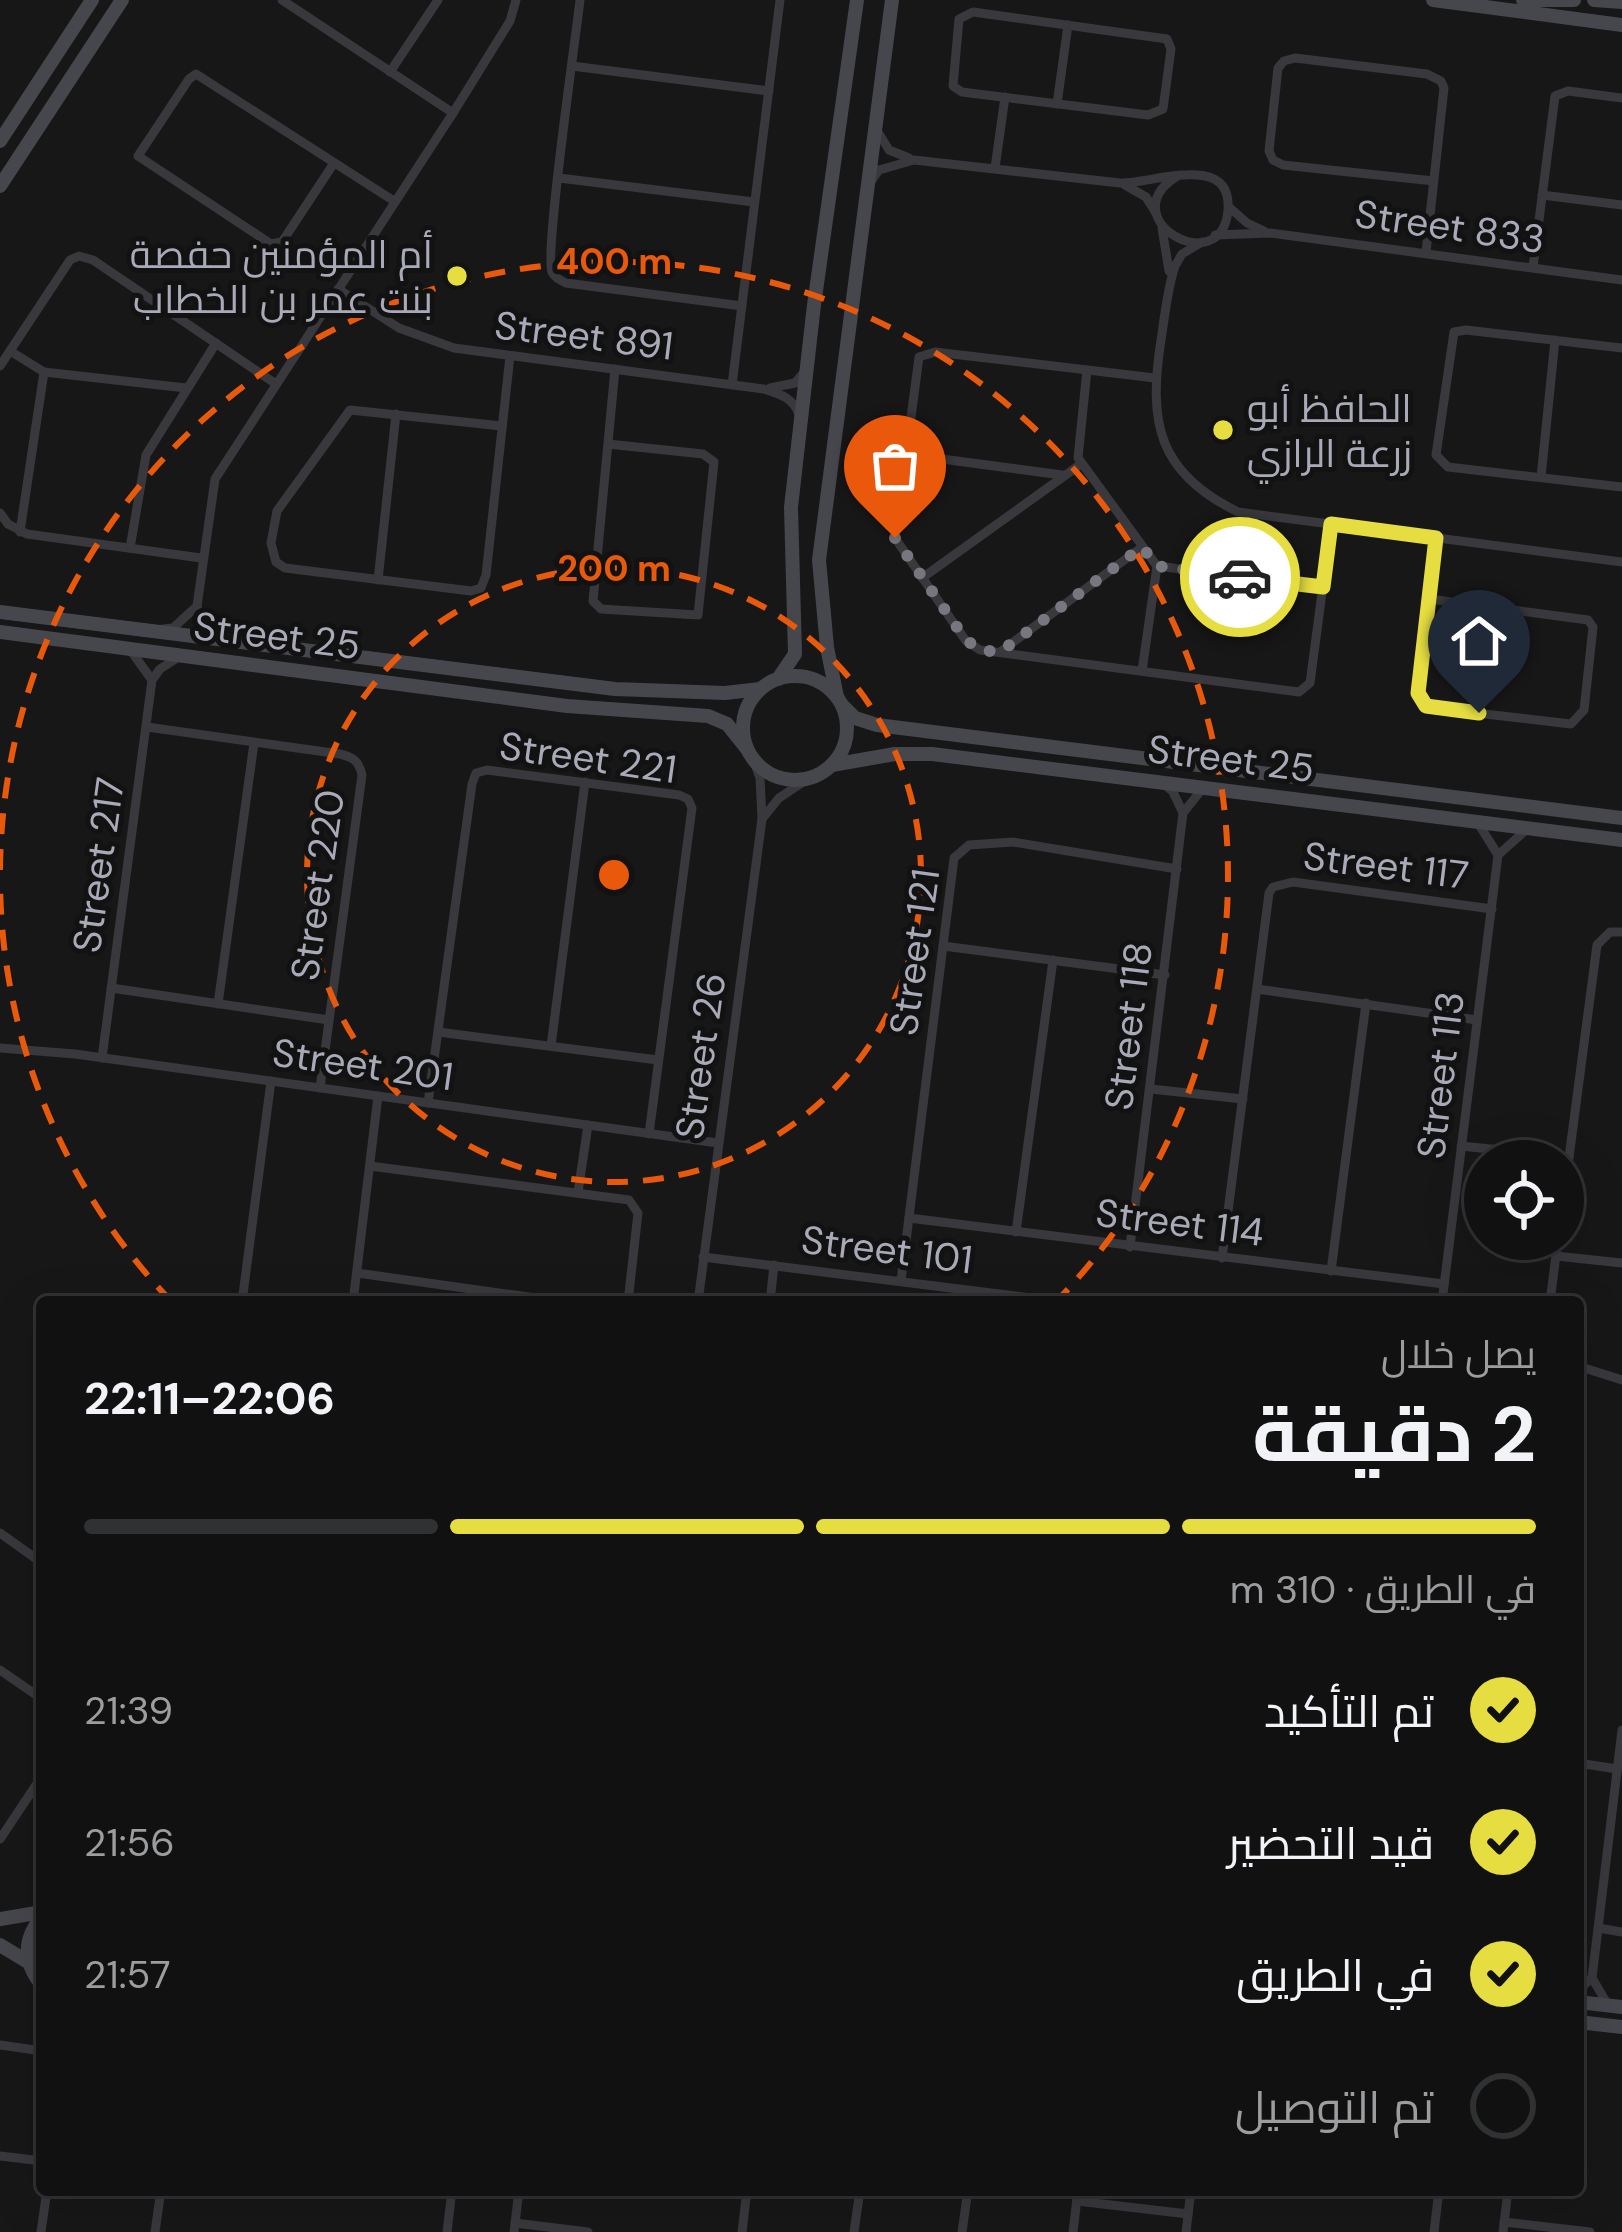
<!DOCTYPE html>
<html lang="ar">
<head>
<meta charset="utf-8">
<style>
  body { margin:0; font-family:"DM Sans",Cairo,sans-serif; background:#1a1a1b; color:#f1f3f6; direction:rtl; height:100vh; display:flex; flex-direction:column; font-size:45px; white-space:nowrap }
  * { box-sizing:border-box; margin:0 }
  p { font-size:39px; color:#9c9d9f }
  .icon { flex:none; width:66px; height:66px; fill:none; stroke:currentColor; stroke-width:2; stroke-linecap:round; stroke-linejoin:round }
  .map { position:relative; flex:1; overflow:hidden; direction:ltr }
  .details { position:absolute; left:36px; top:1296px; width:1548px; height:900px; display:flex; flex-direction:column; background:#111112; border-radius:12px; box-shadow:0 12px 48px #0002,0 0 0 3px #303132; direction:rtl }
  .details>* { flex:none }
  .fabs { position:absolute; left:1464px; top:1140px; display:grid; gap:24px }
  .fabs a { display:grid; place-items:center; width:120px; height:120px; border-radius:50%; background:#111112; box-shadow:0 12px 48px #0002,0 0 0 3px #303132; font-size:60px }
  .pin { position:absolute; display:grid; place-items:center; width:102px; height:102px; color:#fff; margin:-123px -51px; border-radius:50% 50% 50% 0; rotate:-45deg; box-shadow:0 0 12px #0007 }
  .pin .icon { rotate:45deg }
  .courier { position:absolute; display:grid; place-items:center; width:120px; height:120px; margin:-60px; border:9px solid #e6de41; border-radius:50%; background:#fff; color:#222; box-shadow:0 3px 15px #0007 }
  .overview em { font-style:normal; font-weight:700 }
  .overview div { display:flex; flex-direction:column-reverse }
  .overview { display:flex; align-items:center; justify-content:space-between; height:204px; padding:0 48px }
  h1 { font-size:78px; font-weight:700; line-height:90px }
  .bar { display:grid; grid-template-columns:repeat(4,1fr); gap:18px 12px; align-content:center; height:144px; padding:0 48px }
  .bar i { height:15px; border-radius:9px; background:#303132 }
  .bar .active { background:#e6de41 }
  .bar p { grid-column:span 4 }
  ol { padding:0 48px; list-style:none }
  li { display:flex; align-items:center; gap:36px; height:132px }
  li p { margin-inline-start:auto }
  li .icon { padding:12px; border-radius:50%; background:#e6de41; color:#111; stroke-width:4 }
  li:last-child { color:#9c9d9f }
  li i { width:66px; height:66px; border:6px solid #303132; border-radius:50% }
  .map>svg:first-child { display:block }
</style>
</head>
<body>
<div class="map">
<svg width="1622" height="2232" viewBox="0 0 1622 2232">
  <rect width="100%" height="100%" fill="#171718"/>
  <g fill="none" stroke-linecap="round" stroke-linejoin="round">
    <g stroke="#38383d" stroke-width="9">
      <polyline points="282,0 453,113"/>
      <path d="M580 0C576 36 544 255 552 272 555 278 560 280 566 283L742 306"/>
      <polygon points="973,12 1167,39 1171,49 1163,109 1148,115 962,92 953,86 959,19"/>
      <polyline points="572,66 769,91"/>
      <polyline points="390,72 438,0"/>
      <polyline points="1057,104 1068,25"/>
      <polyline points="878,132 889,150 909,158"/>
      <polyline points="334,163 282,242 271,244 138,156 189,79 196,74 394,201"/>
      <polyline points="995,168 1005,97"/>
      <polyline points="559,178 754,202"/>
      <path d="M871 181 879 170 914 160 1120 183C1152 184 1232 151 1228 210 1222 283 1107 217 1179 175"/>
      <polyline points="1125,185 1146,197 1156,213"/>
      <polyline points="1542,195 1622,205"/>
      <polyline points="1229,207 1247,223 1264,231"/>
      <polyline points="1162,228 1169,271"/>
      <polyline points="1215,235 1270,233 1622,280"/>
      <path d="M1202 242 1182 254 1175 266C1167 290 1165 315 1161 340 1148 423 1158 473 1238 512L1622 562"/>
      <polyline points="1426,252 1444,88 1441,81 1427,74 1295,58 1284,61 1278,68 1269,151 1273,160 1283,165 1434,181"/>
      <polyline points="1533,267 1555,96 1568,91 1622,98"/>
      <path d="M338 289 399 328 454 348 764 389C780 394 794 398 799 415"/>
      <polyline points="1622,348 1466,330 1454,332 1436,455 1448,467 1622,487"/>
      <polyline points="10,351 44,372 20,532"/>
      <polyline points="0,366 70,260 79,256 93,260 276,384"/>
      <polyline points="1087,370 1078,458 1157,566 1323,587"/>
      <polyline points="44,372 186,388"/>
      <polyline points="1155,378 935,352 919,357 895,538 966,641 980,650 1299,692 1310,683 1331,525"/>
      <polyline points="732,385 780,0"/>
      <polyline points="770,388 795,383 806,370"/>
      <polyline points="502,426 350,410 277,511 271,543 276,562 285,568 471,591 481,588 486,575 510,356"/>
      <polyline points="608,444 703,454 714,462 698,615 601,609 593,601 615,369"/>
      <polyline points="904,454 1062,475"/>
      <polyline points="1541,477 1555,340"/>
      <polyline points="0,513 8,524 27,534 201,558"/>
      <polyline points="130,548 146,455 216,343"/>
      <polyline points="922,578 1081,464"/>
      <polyline points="378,580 396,414"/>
      <polyline points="1429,599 1588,620 1593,627 1584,710 1571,724 1433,708 1422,703 1418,693 1436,538"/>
      <polyline points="163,629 173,628 197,606"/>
      <polyline points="230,638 200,619 197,606 215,479 453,113 510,21 516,0"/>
      <polyline points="131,651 152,680"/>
      <polyline points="1000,652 1142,547"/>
      <polyline points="1142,671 1157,566"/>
      <path d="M147 727 340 754C353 757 359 761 362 775L320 1088"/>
      <polyline points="1163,783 1173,792 1183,813"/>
      <polyline points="762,819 779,798 809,778"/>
      <polyline points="1498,855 1527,829"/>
      <polyline points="943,946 1165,975"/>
      <polyline points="111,988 329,1020"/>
      <polyline points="1257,989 1477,1020"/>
      <polyline points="218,1004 254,743"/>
      <polyline points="438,1032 658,1060"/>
      <polyline points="551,1046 585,782"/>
      <polyline points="0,1048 75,1054 718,1143"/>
      <polyline points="102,1058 152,680 160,669 177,658"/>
      <polyline points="1151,1089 1243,1099"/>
      <polyline points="428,1103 472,784 476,773 487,770 679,795 688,799 692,808 649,1134"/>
      <polyline points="1461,1146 1569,1157"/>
      <polyline points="370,1166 629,1200 638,1213 628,1302"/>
      <polyline points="578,1192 588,1125"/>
      <polyline points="1563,1203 1597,945 1610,932 1622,932"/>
      <polyline points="909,1218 1444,1284"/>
      <polyline points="1016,1232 1053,960"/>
      <polyline points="1130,1247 1183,813 1203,788"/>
      <polyline points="1556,1256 1622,1263"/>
      <polyline points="703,1257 1063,1302"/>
      <polyline points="1222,1258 1269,893 1273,887 1293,882 1492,909"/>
      <polyline points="1331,1271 1366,1003"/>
      <polyline points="357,1273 564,1302"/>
      <polyline points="901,1281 954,858 969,845 1013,842 1177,869"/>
      <polyline points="242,1302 271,1081"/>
      <polyline points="353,1302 378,1096"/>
      <polyline points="698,1302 762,819 760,778 753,759"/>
      <polyline points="770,1302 774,1265"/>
      <polyline points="1442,1302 1498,855 1478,823"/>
      <polyline points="1550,1302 1558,1239"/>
      <polyline points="1578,1366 1622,1380"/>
      <polyline points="0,1533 42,1563"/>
      <polyline points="0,1670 42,1699"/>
      <polyline points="1578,1763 1617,1769"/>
      <polyline points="0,1839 42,1776"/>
      <polyline points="1598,1928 1622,1932"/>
      <polyline points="1578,1990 1592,1978"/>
      <polyline points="1608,2005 1592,1978 1622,1730"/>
      <polyline points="0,2045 42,2051"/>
      <polyline points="0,2156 42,2161"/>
      <polyline points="208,2190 236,2190"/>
      <polyline points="1077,2201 1188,2214"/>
      <polyline points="1504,2222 1590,2232"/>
      <polyline points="515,2223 588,2232"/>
      <polyline points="41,2232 47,2190"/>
      <polyline points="155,2232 161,2190"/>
      <polyline points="447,2232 452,2190"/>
      <polyline points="514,2232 519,2190"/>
      <polyline points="742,2232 747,2190"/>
      <polyline points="854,2232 860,2190"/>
      <polyline points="962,2232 968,2190"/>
      <polyline points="1073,2232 1078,2190"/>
      <polyline points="1186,2232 1191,2190"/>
      <polyline points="1434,2232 1439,2190"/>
      <polyline points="1503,2232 1508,2190"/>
    </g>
    <g stroke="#46464d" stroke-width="14">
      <polyline points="1433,0 1622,25"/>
      <polyline points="1523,0 1574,0"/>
      <polyline points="1594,0 1622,2"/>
      <polyline points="0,141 92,0"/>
      <polyline points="0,186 122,0"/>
      <polyline points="0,612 615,689 725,693 760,689"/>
      <polyline points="0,632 567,706 708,716 727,724 747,749"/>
      <circle cx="795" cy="728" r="52"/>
      <polyline points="778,679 795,654 791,507 814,305 857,0"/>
      <polyline points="837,697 827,647 819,560 892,0"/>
      <polyline points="843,706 855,718 877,725 1622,818"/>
      <polyline points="832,765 895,754 932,754 1622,840"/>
      <path d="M42 1917C23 1939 23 1962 42 1985"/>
      <polyline points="0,1919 42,1912"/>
      <polyline points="0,1945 28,1962"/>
      <polyline points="1578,2002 1622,2007"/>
      <polyline points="1578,2022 1622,2027"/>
    </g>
  </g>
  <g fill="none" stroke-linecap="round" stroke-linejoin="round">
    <polyline stroke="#76777f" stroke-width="12" stroke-dasharray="0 21.6" points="895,538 966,640 980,650 1000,652 1142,547 1157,566 1240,577"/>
    <polyline stroke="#e6de41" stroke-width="15" points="1240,577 1323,587 1331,524 1436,538 1418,693 1426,706 1479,713"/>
  </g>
  <g fill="none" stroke="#e8590c" stroke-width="6" stroke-dasharray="21 15">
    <circle cx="614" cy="875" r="307"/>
    <path d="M172 1302A614 614 0 0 1 0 880M0 870A614 614 0 1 1 1056 1302"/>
  </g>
  <g fill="#e6de41" stroke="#121213" stroke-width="4.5">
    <circle cx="457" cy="276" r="12"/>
    <circle cx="1223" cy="430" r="12"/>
  </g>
  <g text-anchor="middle" stroke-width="10" stroke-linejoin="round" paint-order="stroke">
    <g font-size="39" fill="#a9aab7" stroke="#121213">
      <text transform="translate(1450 226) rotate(8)" y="14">Street 833</text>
      <text transform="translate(584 335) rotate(7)" y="14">Street 891</text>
      <text transform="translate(277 635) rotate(7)" y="14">Street 25</text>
      <text transform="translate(588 757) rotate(8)" y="14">Street 221</text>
      <text transform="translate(1231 758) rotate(7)" y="14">Street 25</text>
      <text transform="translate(98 865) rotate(-82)" y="14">Street 217</text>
      <text transform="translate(1386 865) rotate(7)" y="14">Street 117</text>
      <text transform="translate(317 885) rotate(-82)" y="14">Street 220</text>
      <text transform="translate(914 952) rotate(-82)" y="14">Street 121</text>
      <text transform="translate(1128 1026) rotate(-83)" y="14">Street 118</text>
      <text transform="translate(700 1056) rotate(-82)" y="14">Street 26</text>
      <text transform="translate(363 1064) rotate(8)" y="14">Street 201</text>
      <text transform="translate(1440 1075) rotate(-83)" y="14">Street 113</text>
      <text transform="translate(1180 1222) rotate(7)" y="14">Street 114</text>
      <text transform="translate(887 1249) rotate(7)" y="14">Street 101</text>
    </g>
    <g font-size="39" fill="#a9aab7" stroke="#121213" text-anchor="end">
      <text x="433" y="268">أم المؤمنين حفصة<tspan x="433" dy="45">بنت عمر بن الخطاب</tspan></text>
      <text x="1247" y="422" text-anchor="start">الحافظ أبو<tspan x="1247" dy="45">زرعة الرازي</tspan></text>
    </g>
  </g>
  <circle cx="614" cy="875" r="18" fill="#e8590c" stroke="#121213" stroke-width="6"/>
  <g font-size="36" text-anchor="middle" font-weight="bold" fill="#e8590c" stroke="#121213" stroke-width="10" stroke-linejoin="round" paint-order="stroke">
    <text x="614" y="274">400 m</text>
    <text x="614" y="581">200 m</text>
  </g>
</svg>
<div class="fabs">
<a><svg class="icon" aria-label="locate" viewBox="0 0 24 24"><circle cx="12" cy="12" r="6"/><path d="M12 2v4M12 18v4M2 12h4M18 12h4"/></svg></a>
</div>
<div class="pin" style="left:895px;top:538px;background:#ea580c"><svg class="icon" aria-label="bag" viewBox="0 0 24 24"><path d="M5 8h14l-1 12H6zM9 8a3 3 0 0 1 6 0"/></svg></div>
<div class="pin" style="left:1479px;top:713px;background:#1f2937"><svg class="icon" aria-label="home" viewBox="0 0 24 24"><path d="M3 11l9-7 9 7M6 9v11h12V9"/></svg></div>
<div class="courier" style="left:1240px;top:577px"><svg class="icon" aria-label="car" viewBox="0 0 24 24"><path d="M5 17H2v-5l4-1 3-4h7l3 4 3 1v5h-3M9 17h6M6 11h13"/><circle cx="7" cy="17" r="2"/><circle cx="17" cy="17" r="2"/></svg></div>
<section class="details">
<div class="overview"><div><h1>2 دقيقة</h1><p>يصل خلال</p></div><em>22:06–22:11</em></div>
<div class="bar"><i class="active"></i><i class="active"></i><i class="active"></i><i></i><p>في الطريق · 310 m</p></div>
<ol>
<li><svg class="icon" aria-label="check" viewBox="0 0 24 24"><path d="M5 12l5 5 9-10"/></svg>تم التأكيد<p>21:39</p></li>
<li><svg class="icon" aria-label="check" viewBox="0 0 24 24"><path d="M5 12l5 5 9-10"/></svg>قيد التحضير<p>21:56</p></li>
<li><svg class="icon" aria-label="check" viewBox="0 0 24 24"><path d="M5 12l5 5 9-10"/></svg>في الطريق<p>21:57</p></li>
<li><i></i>تم التوصيل</li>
</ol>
</section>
</div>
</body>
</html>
